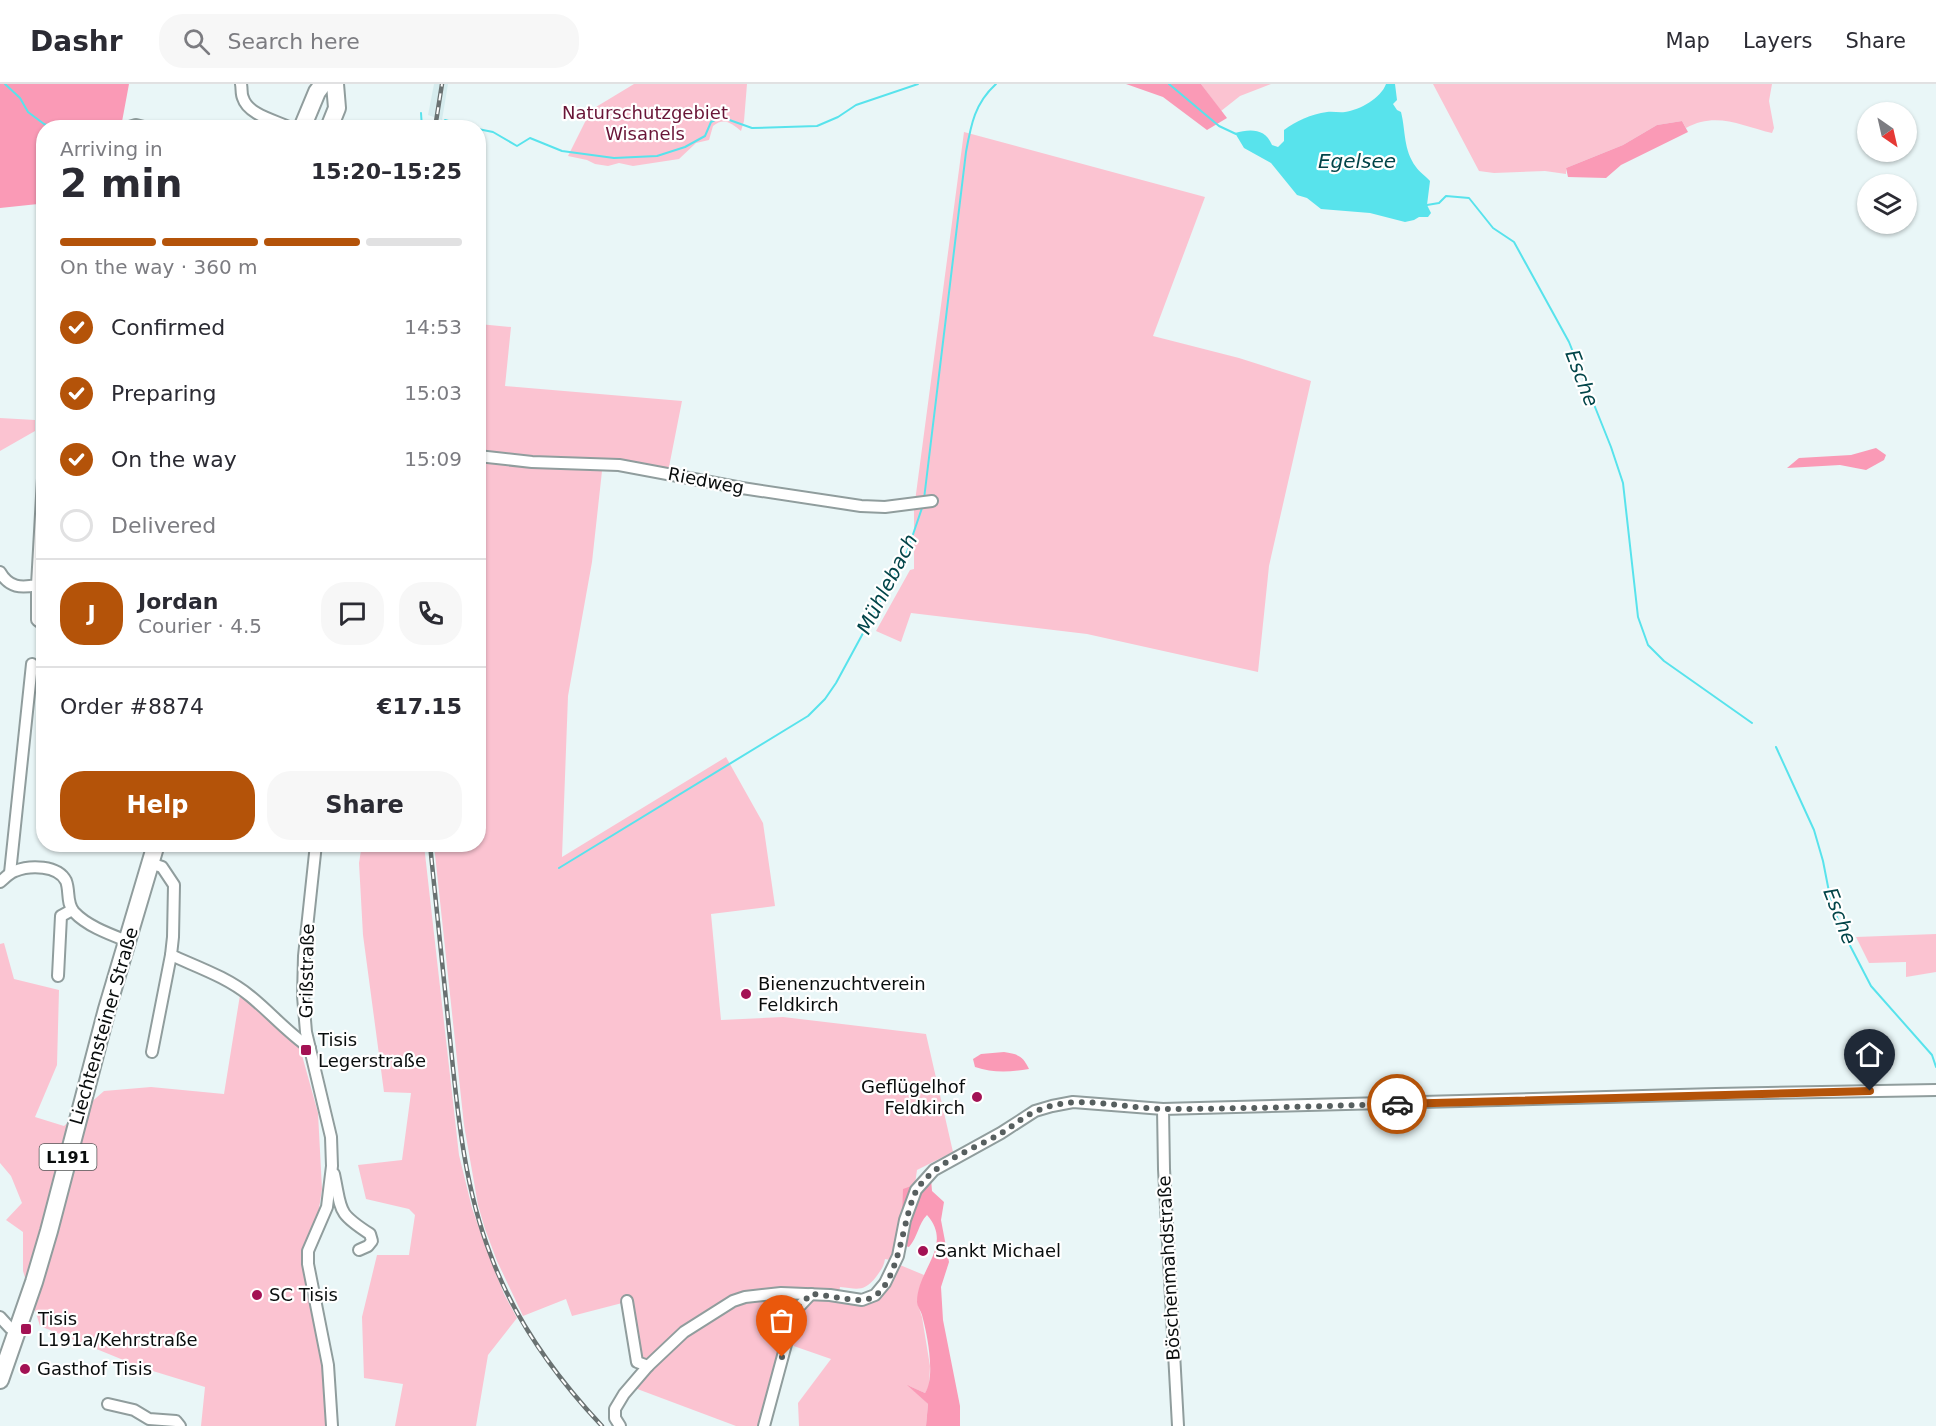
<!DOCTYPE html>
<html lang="en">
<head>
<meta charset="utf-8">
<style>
  body { margin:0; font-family:"DejaVu Sans",sans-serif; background:#f7f7f7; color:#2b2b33; height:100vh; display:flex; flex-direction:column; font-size:22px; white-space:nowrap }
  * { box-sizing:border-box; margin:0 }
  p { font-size:20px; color:#7c7c81 }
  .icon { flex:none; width:33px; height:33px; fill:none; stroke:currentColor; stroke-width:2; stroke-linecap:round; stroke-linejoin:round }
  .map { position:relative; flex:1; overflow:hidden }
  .details { position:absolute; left:36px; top:36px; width:450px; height:732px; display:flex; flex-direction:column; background:#fff; border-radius:24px; box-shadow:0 2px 4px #0004 }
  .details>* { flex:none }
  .needle { width:39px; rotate:146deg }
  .fabs { position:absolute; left:1857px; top:18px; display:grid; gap:12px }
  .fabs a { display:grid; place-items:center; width:60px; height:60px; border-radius:50%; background:#fff; box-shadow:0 2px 4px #0004; font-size:30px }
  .pin { position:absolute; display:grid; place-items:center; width:51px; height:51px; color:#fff; margin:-62px -26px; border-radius:50% 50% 50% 0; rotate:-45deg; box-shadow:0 0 6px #0007 }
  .pin .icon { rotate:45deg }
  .courier { position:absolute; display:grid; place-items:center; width:60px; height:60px; margin:-30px; border:4px solid #b45309; border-radius:50%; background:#fff; color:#222; box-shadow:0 2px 8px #0007 }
  .summary em { font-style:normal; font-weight:700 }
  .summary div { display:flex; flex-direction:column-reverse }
  .summary { display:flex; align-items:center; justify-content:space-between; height:102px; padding:0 24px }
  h1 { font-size:39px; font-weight:700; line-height:45px }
  .bar { display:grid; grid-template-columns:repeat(4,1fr); gap:9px 6px; align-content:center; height:72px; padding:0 24px }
  .bar i { height:8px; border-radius:4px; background:#e1e1e2 }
  .bar .current { background:#b45309 }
  .bar p { grid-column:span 4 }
  .line { display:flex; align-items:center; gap:15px; padding:0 24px; border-top:2px solid #e1e1e2 }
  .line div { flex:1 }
  .round { display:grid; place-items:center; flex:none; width:63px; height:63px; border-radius:24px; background:#f7f7f7 }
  ol { padding:0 24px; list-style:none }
  li { display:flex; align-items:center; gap:18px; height:66px }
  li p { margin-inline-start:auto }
  li .icon { padding:6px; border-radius:50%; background:#b45309; color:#fff; stroke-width:4 }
  li:last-child { color:#7c7c81 }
  li i { width:33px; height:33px; border:3px solid #e1e1e2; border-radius:50% }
  .primary-button { display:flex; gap:12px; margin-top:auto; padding:12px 24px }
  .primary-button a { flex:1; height:69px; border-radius:24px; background:#b45309; color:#fff; font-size:24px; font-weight:700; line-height:69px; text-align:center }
  .primary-button a+a { background:#f7f7f7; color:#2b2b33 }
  header { display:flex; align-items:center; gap:36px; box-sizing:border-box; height:84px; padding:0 30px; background:#fff; border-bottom:2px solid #e1e1e2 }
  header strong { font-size:28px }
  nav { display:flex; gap:33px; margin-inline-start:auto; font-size:21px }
  .search { width:420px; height:54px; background:#f7f7f7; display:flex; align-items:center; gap:15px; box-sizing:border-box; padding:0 21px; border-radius:24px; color:#7c7c81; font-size:22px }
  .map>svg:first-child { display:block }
</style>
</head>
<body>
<header>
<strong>Dashr</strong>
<div class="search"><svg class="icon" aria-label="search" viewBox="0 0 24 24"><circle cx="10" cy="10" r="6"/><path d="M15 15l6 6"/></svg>Search here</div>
<nav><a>Map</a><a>Layers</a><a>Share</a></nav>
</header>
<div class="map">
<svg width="1936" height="1342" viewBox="0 0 1936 1342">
  <rect width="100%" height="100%" fill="#e9f6f7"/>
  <polygon fill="#d6ecee" points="434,0 448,0 442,36 428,31"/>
  <g fill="#fbc3d1">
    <path d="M634 0H747L744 37 741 47C731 39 724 33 713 42L709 56 696 59 679 75 633 82 619 79 608 82 595 80 587 76 568 72 591 26Z"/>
    <polygon points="1201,0 1271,0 1240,12 1221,27"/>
    <path d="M1433 0H1772L1769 17 1774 44 1772 49C1742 42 1716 27 1686 44L1682 37 1657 41 1623 61 1566 84V90L1545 87 1494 89 1479 87Z"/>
    <polygon points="964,48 1205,113 1153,252 1239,274 1311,297 1269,482 1258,588 1087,550 911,529 901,558 876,547 910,486 914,485 914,425"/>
    <path d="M479 240 511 243 505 302 682 317 668 388 602 387 592 478 568 612 562 773 726 673 763 739 775 822 711 830 721 936 783 933 926 950 953 1068 917 1086 915 1100 891 1176 885 1175C884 1183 880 1187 876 1193 864 1208 858 1205 840 1203L839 1209 862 1217 886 1200 900 1181 924 1191 917 1218 922 1233 930 1282 929 1303 925 1309 909 1302 928 1320 926 1342H799L798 1319 831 1275 785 1259 762 1342H736L632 1303 647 1283 637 1277 626 1218 572 1232 566 1215 523 1232 497 1177 485 1145 478 1121 464 1041 434 761 478 760Z"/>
    <polygon points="0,334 35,336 35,347 0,367"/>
    <polygon points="362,760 424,761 459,1071 472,1124 486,1164 504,1210 517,1234 488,1271 476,1342 395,1342 403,1300 364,1294 362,1233 377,1171 409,1171 415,1131 409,1125 366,1115 358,1081 402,1076 411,1009 384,1008 363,851 359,779"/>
    <polygon points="1936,850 1936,888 1906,893 1906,878 1869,879 1856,853"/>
    <polygon points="4,859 14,895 59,906 57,981 35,1033 64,1042 104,1007 151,1003 224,1010 240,911 266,931 300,964 318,1029 322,1105 316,1144 308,1167 320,1241 331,1342 201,1342 205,1303 143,1284 40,1242 23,1187 23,1148 6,1136 22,1119 11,1092 0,1079 0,860"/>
  </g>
  <g fill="#fa9ab6">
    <polygon points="0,0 129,0 121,43 44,44 43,67 38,120 0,124"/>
    <polygon points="1126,0 1201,0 1227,34 1207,46 1163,13"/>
    <polygon points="1682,37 1688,48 1621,81 1606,94 1568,93 1566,84 1623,61 1657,41"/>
    <polygon points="1876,364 1886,371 1884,376 1866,386 1840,381 1787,384 1799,374 1851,371"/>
    <path d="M1004 968C1018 970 1023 972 1029 985 1010 988 993 989 975 983L973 975 981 970Z"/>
    <path d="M931 1095 932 1107 944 1118 941 1136 949 1178 941 1203 943 1236 960 1322V1342H926L928 1320 907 1301 925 1309C936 1293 927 1249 922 1231 921 1227 917 1222 917 1218 917 1185 954 1162 927 1131 918 1140 918 1153 909 1163L901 1161 903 1105Z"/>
  </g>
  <path fill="#58e3ec" d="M1386 0H1395L1397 16 1393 20 1397 26 1401 28C1406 48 1403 65 1416 83 1419 88 1426 92 1430 97L1427 121 1431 129 1428 133H1419L1414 136 1405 138 1370 129 1321 125 1307 114 1297 111 1271 79 1244 64 1235 49C1250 45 1265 44 1272 61L1278 63 1284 57V46C1296 37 1311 30 1327 28 1333 27 1339 29 1345 28 1360 26 1381 14 1386 0Z"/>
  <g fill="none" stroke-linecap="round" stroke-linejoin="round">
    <g stroke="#58e3ec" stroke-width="2">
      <polyline points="5,0 20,14 28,28 44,40 54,44"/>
      <polyline points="1169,0 1219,42 1236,50"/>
      <polyline points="421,29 422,44"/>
      <polyline points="445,36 474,44"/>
      <polyline points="116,42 121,41"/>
      <polyline points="62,44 68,42 74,44"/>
      <polyline points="478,45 493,48 517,62 530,54 562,67 614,74 657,72 685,63 705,52 711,38 721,33 752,44 817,42 838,33 856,21 918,0"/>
      <polyline points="1427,121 1439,119 1446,112 1469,114 1493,144 1514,158 1569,258 1611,363 1623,399 1638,533 1648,561 1664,577 1752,639"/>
      <path d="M924 415 966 68C971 40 975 19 996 0"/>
      <polyline points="1776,663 1814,746 1823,777 1831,818 1843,848 1871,902 1932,971 1936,983"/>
      <polyline points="559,784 808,632 825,615 836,599 907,468 923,421"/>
    </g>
    <defs>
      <g id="street">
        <path d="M241 0C242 5 241 10 243 14 248 31 277 37 291 44"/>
        <polyline points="126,44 136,41 148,44"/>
        <polyline points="478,372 532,378 619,381 742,404 861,422 885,423 932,417"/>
        <path d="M0 488C9 504 21 504 37 501L44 377"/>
        <polyline points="37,501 37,536 44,541"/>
        <polyline points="316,760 304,872 303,912 306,948 331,1053 332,1082 327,1123 308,1167 308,1180 328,1281 332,1342"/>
        <path d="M150 779 162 783 174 801 173 853 171 871C197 883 227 893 250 912 271 929 288 949 310 964"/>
        <polyline points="10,789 32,580"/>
        <path d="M0 798C5 794 9 789 15 787 30 781 58 781 66 797 70 807 66 819 74 828 87 842 109 850 127 857"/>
        <polyline points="58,892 61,832 72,826"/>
        <polyline points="152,968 171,871"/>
        <polyline points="1163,1025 1164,1085 1178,1342"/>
        <path d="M334 1090C342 1127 336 1128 370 1150L372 1157 368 1162 359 1166"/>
        <polyline points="627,1217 637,1278 648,1282"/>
        <polyline points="0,1233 10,1244 17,1247"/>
        <polyline points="108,1320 134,1326 149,1335 176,1337 180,1342"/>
        <polyline points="620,1342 615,1334 615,1325 624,1310 648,1282 684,1248 733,1217 745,1213 781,1209 830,1211 862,1216 875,1211 885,1199 898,1172 905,1136 916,1106 934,1086 1001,1049 1035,1027 1052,1022 1073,1018 1163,1025 1716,1010 1936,1006"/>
        <polyline points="764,1342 795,1227 811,1210"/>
      </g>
      <g id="primary">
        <polyline points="302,44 317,8 323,0"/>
        <polyline points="329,44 337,24 335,0"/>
        <polyline points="0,1296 34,1198 49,1147 107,925 156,760"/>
      </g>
    </defs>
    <use href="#street" stroke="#909d9d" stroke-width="14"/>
    <use href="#primary" stroke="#909d9d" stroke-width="20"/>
    <use href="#street" stroke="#fff" stroke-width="10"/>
    <use href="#primary" stroke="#fff" stroke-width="16"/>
    <defs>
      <g id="rail">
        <polyline points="435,44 442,0"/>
        <path d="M430 760C436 822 443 884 449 945 457 1022 463 1100 491 1172 515 1237 555 1292 602 1342"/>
      </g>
    </defs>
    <use href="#rail" stroke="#6a7272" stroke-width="4.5"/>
    <use href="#rail" stroke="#fff" stroke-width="2" stroke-dasharray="7" stroke-linecap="butt"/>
  </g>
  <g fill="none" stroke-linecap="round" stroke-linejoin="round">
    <path stroke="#575f5f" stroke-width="6" stroke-dasharray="0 10.8" d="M782 1273 795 1227 811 1210C827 1211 844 1216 861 1216 901 1216 901 1129 918 1104 937 1077 972 1066 1000 1050 1012 1043 1022 1033 1035 1028 1074 1008 1123 1025 1165 1025 1242 1025 1320 1022 1397 1020"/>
    <polyline stroke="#b45309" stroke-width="8" points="1397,1020 1870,1007"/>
  </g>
  <g fill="#a31254" stroke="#fff" stroke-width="2">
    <circle cx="746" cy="910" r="6"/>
    <rect x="300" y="960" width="12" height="12" rx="3"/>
    <circle cx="977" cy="1013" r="6"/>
    <circle cx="923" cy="1167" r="6"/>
    <circle cx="257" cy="1211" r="6"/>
    <rect x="20" y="1239" width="12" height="12" rx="3"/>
    <circle cx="25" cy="1285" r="6"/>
  </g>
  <g text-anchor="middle" stroke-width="4.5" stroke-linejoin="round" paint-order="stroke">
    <rect fill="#fff" stroke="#535656" stroke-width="1.5" x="39.5" y="1060" width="57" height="26" rx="4.5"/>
    <g font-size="16" font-weight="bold" fill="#090d0d">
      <text x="68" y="1079">L191</text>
    </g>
    <g font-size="18" fill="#691537" stroke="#fff">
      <text x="645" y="35">Naturschutzgebiet<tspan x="645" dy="21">Wisanels</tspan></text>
    </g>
    <g font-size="18" fill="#090d0d" stroke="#fff">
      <text transform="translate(706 397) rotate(11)" y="6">Riedweg</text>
      <text transform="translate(307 887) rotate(-89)" y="6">Grißstraße</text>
      <text transform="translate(104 942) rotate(-74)" y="6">Liechtensteiner Straße</text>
      <text transform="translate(1169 1184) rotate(-93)" y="6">Böschenmahdstraße</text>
    </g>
    <g font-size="18" fill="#090d0d" stroke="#fff" text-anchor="start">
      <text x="758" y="906">Bienenzuchtverein<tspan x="758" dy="21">Feldkirch</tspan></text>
      <text x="318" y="962">Tisis<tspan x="318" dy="21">Legerstraße</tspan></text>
      <text x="965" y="1009" text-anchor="end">Geflügelhof<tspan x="965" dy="21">Feldkirch</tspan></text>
      <text x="935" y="1173">Sankt Michael</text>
      <text x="269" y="1217">SC Tisis</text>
      <text x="38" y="1241">Tisis<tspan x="38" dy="21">L191a/Kehrstraße</tspan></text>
      <text x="37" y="1291">Gasthof Tisis</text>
    </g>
    <g font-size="20" font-style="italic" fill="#024549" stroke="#fff">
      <text x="1357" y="84">Egelsee</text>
      <text transform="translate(1582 294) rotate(69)" y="7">Esche</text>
      <text transform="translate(887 500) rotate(-63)" y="7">Mühlebach</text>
      <text transform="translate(1840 832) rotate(69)" y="7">Esche</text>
    </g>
  </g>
</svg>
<div class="fabs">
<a><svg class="needle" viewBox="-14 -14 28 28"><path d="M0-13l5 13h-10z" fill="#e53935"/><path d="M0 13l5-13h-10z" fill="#7c7c81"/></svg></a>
<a><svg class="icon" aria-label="layers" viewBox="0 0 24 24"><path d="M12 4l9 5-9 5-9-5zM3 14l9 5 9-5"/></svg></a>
</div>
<div class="pin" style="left:782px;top:1273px;background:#ea580c"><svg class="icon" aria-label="bag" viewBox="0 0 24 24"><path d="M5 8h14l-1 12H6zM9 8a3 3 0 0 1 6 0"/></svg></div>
<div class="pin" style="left:1870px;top:1007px;background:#1f2937"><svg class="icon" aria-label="home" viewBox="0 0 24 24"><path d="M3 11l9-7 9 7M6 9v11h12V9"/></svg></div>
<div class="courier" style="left:1397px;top:1020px"><svg class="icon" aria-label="car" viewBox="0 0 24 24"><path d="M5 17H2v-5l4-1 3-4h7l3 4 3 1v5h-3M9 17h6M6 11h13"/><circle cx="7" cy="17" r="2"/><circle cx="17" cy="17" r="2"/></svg></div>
<section class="details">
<div class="summary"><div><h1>2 min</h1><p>Arriving in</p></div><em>15:20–15:25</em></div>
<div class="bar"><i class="current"></i><i class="current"></i><i class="current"></i><i></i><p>On the way · 360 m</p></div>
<ol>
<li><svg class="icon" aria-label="check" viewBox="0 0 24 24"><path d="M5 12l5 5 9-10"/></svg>Confirmed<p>14:53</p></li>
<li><svg class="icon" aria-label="check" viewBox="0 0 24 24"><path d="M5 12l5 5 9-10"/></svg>Preparing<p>15:03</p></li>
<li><svg class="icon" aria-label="check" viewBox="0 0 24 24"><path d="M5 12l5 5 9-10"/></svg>On the way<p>15:09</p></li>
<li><i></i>Delivered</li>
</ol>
<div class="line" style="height:108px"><b class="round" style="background:#b45309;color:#fff">J</b><div><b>Jordan</b><p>Courier · 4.5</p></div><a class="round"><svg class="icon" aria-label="chat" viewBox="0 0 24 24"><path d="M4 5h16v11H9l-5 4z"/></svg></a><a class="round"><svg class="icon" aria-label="phone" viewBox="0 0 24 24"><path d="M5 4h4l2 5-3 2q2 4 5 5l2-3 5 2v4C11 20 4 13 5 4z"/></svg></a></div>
<div class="line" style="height:78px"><div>Order #8874</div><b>€17.15</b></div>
<div class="primary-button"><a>Help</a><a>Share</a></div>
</section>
</div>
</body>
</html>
